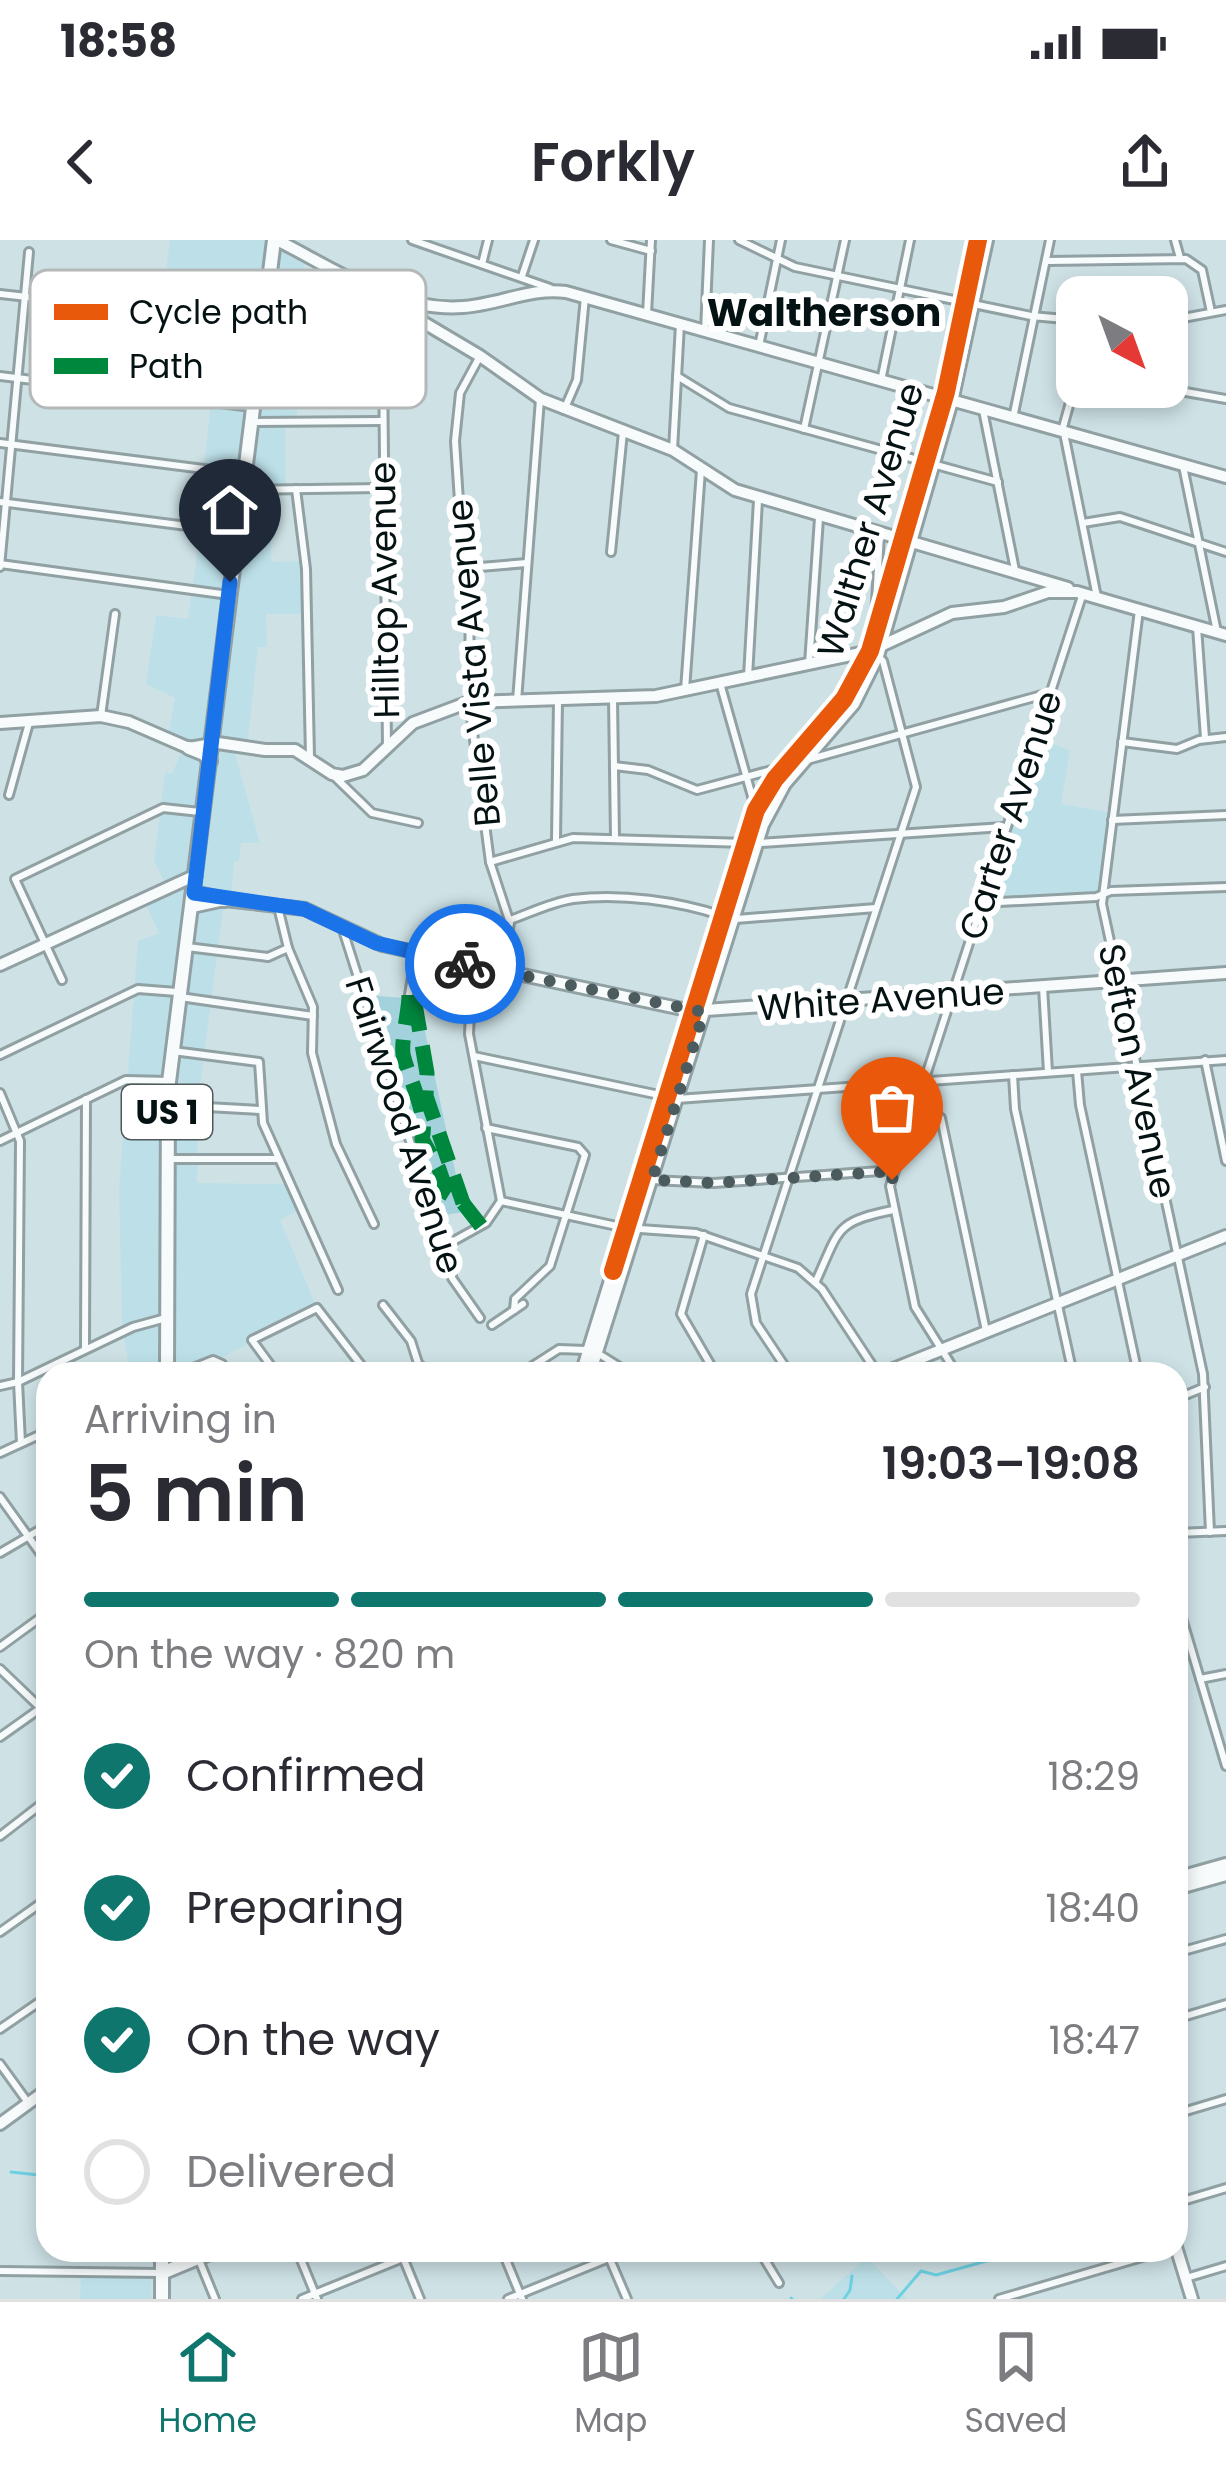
<!DOCTYPE html>
<html lang="en">
<head>
<meta charset="utf-8">
<style>
  body { margin:0; font-family:Poppins,sans-serif; background:#f7f7f7; color:#2b2b33; height:100vh; display:flex; flex-direction:column; font-size:45px; white-space:nowrap }
  * { box-sizing:border-box; margin:0 }
  p { font-size:39px; color:#7c7c81 }
  .icon { flex:none; width:66px; height:66px; fill:none; stroke:currentColor; stroke-width:2; stroke-linecap:round; stroke-linejoin:round }
  .map { position:relative; flex:1; overflow:hidden }
  .side { position:absolute; left:36px; top:1122px; width:1152px; height:900px; display:flex; flex-direction:column; background:#fff; border-radius:36px; box-shadow:0 6px 18px #0003 }
  .side>* { flex:none }
  .needle { width:78px; rotate:139deg }
  .tools { position:absolute; left:1056px; top:36px; display:grid; gap:24px }
  .tools a { display:grid; place-items:center; width:132px; height:132px; border-radius:24px; background:#fff; box-shadow:0 6px 18px #0003; font-size:60px }
  .pin { position:absolute; display:grid; place-items:center; width:102px; height:102px; color:#fff; margin:-123px -51px; border-radius:50% 50% 50% 0; rotate:-45deg; box-shadow:0 0 12px #0007 }
  .pin .icon { rotate:45deg }
  .courier { position:absolute; display:grid; place-items:center; width:120px; height:120px; margin:-60px; border:9px solid #1a73e8; border-radius:50%; background:#fff; color:#222; box-shadow:0 3px 15px #0007 }
  .headline em { font-style:normal; font-weight:600 }
  .headline div { display:flex; flex-direction:column-reverse }
  .headline { display:flex; align-items:center; justify-content:space-between; height:204px; padding:0 48px }
  h1 { font-size:78px; font-weight:600; line-height:90px }
  .bar { display:grid; grid-template-columns:repeat(4,1fr); gap:18px 12px; align-content:center; height:144px; padding:0 48px }
  .bar i { height:15px; border-radius:9px; background:#e1e1e2 }
  .bar .current { background:#0f766e }
  .bar p { grid-column:span 4 }
  ol { padding:0 48px; list-style:none }
  li { display:flex; align-items:center; gap:36px; height:132px }
  li p { margin-inline-start:auto }
  li .icon { padding:12px; border-radius:50%; background:#0f766e; color:#fff; stroke-width:4 }
  li:last-child { color:#7c7c81 }
  li i { width:66px; height:66px; border:6px solid #e1e1e2; border-radius:50% }
  .status { display:flex; justify-content:space-between; align-items:center; height:84px; padding:0 60px; background:#fff; direction:ltr }
  .status svg { height:33px; fill:currentColor }
  header { display:flex; justify-content:space-between; align-items:center; height:156px; padding:0 48px; background:#fff; font-size:54px; font-weight:600 }
  .tab-bar { display:flex; justify-content:space-around; align-items:center; height:168px; border-top:3px solid #e1e1e2; background:#fff; font-size:33px; color:#7c7c81 }
  .tab-bar a { display:grid; justify-items:center; gap:6px }
  .tab-bar .current { color:#0f766e }
  .map>svg:first-child { display:block }
</style>
</head>
<body>
<div class="status"><b>18:58</b><svg viewBox="0 0 49 12"><path d="M0 12V9h3v3zM5 12V6h3v6zM10 12V3h3v9zM15 12V0h3v12zM26 1h20v11H26zM47 4h2v5h-2z"/></svg></div>
<header><svg class="icon" aria-label="back" viewBox="0 0 24 24"><path d="M15 5l-7 7 7 7"/></svg>Forkly<svg class="icon" aria-label="share" viewBox="0 0 24 24"><path d="M12 15V3M7 8l5-5 5 5M5 13v7h14v-7"/></svg></header>
<div class="map">
<svg width="1226" height="2059" viewBox="0 0 1226 2059">
  <rect width="100%" height="100%" fill="#cee2e6"/>
  <g fill="#bde0e8">
    <polygon points="170,0 277,0 306,14 290,128 297,129 297,182 285,183 286,249 272,250 271,313 272,322 305,321 306,374 266,374 267,407 258,407 247,508 233,506 260,603 241,603 239,621 234,622 231,661 224,663 198,862 197,943 290,944 301,969 280,980 317,1068 217,1120 225,1134 130,1134 122,1084 119,948 138,701 159,693 142,657 166,645 154,621 165,532 172,534 183,507 167,500 175,458 146,444 156,375 188,379 209,230 204,228 216,112 229,113 235,47 165,38"/>
    <polygon points="1035,498 1070,510 1061,564 1112,573 1102,655 981,663"/>
    <polygon points="867,2017 907,2059 820,2059"/>
    <polygon points="81,2036 151,2038 152,2059 80,2059"/>
  </g>
  <polygon fill="#a4d2dc" points="366,755 418,759 464,972 437,976"/>
  <g fill="none" stroke-linecap="round" stroke-linejoin="round">
    <g stroke="#6dd1e3" stroke-width="3">
      <polyline points="11,1932 48,1936"/>
      <polyline points="791,2058 792,2059"/>
      <polyline points="844,2059 850,2050 852,2036"/>
      <polyline points="897,2059 921,2031 936,2035 1026,2010"/>
    </g>
    <defs>
      <g id="street">
        <polyline points="412,0 550,48"/>
        <polyline points="611,0 651,11"/>
        <polyline points="739,0 795,27 1031,76 1077,80"/>
        <polyline points="1175,0 1180,18"/>
        <polyline points="1048,21 1186,19 1202,30 1211,72"/>
        <polyline points="482,24 488,0"/>
        <polyline points="522,36 534,0"/>
        <polyline points="0,54 263,83"/>
        <polyline points="647,74 651,0"/>
        <polyline points="1167,81 1226,70"/>
        <polyline points="705,91 709,0"/>
        <polyline points="261,97 328,106"/>
        <polyline points="759,106 781,0"/>
        <polyline points="480,116 460,153 455,201 461,291 470,338 469,462 490,622 510,683 501,729"/>
        <polyline points="383,121 387,507"/>
        <polyline points="0,136 252,167"/>
        <polyline points="677,136 729,168 998,242"/>
        <polyline points="881,141 910,0"/>
        <polyline points="1157,147 1226,159"/>
        <polyline points="564,170 577,140 585,57"/>
        <polyline points="983,170 1015,330"/>
        <polyline points="1013,178 1050,0"/>
        <polyline points="253,182 381,181"/>
        <polyline points="804,189 845,0"/>
        <polyline points="1062,191 1077,137"/>
        <polyline points="1064,193 1097,357"/>
        <polyline points="0,203 243,234"/>
        <polyline points="673,210 680,84"/>
        <polyline points="1183,226 1217,392"/>
        <polyline points="296,249 306,329 310,517"/>
        <polyline points="242,250 383,248"/>
        <polyline points="0,262 234,292"/>
        <polyline points="1083,283 1120,277 1226,312"/>
        <polyline points="611,312 623,192"/>
        <polyline points="0,324 229,355"/>
        <polyline points="0,327 29,12"/>
        <polyline points="468,328 527,323"/>
        <polyline points="1139,370 1102,664 1203,1134 1210,1292"/>
        <polyline points="875,378 880,295"/>
        <polyline points="1197,387 1205,498"/>
        <polyline points="809,424 819,278"/>
        <polyline points="748,437 758,260"/>
        <polyline points="720,443 755,567"/>
        <polyline points="685,450 701,230"/>
        <polyline points="613,458 615,598"/>
        <polyline points="517,461 540,159"/>
        <polyline points="101,476 115,374"/>
        <polyline points="1122,502 1177,509 1199,500 1226,497"/>
        <polyline points="807,520 1049,453"/>
        <polyline points="614,526 648,530 697,550 783,527"/>
        <polyline points="335,537 372,573 418,583"/>
        <polyline points="9,555 29,483"/>
        <polyline points="1112,580 1226,575"/>
        <polyline points="556,600 558,460"/>
        <polyline points="760,603 1004,587"/>
        <polyline points="490,622 573,598 747,603"/>
        <polyline points="981,663 1096,657 1111,651 1226,647"/>
        <polyline points="278,667 288,708 313,767 312,813 336,904 374,984"/>
        <polyline points="736,679 876,668"/>
        <path d="M510 680C530 673 552 662 573 659 621 653 678 661 723 676"/>
        <polyline points="343,690 443,1005 452,1019 452,1038 480,1078"/>
        <polyline points="187,707 268,717 288,708"/>
        <polyline points="62,740 15,639 163,568 200,572"/>
        <polyline points="1043,747 1048,832"/>
        <polyline points="409,755 416,712"/>
        <polyline points="180,757 313,776"/>
        <polyline points="470,773 469,794 501,961"/>
        <polyline points="173,811 259,822 263,883 338,1050"/>
        <polyline points="0,815 138,749 177,752"/>
        <polyline points="474,816 664,856"/>
        <polyline points="1205,820 1226,921"/>
        <polyline points="1077,831 1080,865 1138,1134"/>
        <polyline points="1013,835 1015,869 1073,1134"/>
        <polyline points="0,853 20,901 18,1142 21,1203"/>
        <polyline points="677,859 1226,820"/>
        <polyline points="171,865 260,870"/>
        <polyline points="912,875 935,874 941,878 986,1091"/>
        <polyline points="486,888 578,907 585,915 550,1026 515,1059 514,1070"/>
        <polyline points="0,901 126,840 168,841"/>
        <polyline points="167,919 277,919"/>
        <polyline points="652,940 714,943 894,930"/>
        <polyline points="501,961 626,988 696,993 798,1028 822,1049 878,1134"/>
        <polyline points="704,995 681,1074 716,1134"/>
        <polyline points="442,1000 450,1003 486,983 501,961"/>
        <path d="M816 1041C840 989 834 982 893 970"/>
        <polyline points="383,1065 411,1101 418,1123 428,1134"/>
        <polyline points="492,1085 523,1064"/>
        <polyline points="85,1108 86,859"/>
        <polyline points="599,1114 631,1134"/>
        <polyline points="178,1134 213,1120 222,1124 230,1134"/>
        <polyline points="277,1134 252,1100 317,1068 368,1134"/>
        <polyline points="520,1134 559,1109 586,1110"/>
        <polyline points="790,1134 756,1083 751,1054 916,547 883,421 877,415"/>
        <polyline points="957,1134 915,1067 890,946 1083,353"/>
        <polyline points="0,1146 18,1142 133,1087 166,1078"/>
        <polyline points="1176,1159 1205,1147"/>
        <polyline points="0,1213 48,1191"/>
        <polyline points="0,1257 48,1324"/>
        <polyline points="1176,1293 1226,1291"/>
        <polyline points="0,1313 48,1285"/>
        <polyline points="1176,1358 1226,1526"/>
        <polyline points="0,1407 48,1372"/>
        <polyline points="0,1429 48,1475"/>
        <polyline points="1200,1439 1226,1434"/>
        <polyline points="0,1497 48,1463"/>
        <polyline points="0,1596 48,1559"/>
        <polyline points="0,1692 48,1658"/>
        <polyline points="1176,1713 1226,1699"/>
        <polyline points="1176,1779 1226,1764"/>
        <polyline points="0,1789 48,1756"/>
        <polyline points="0,1824 29,1864"/>
        <polyline points="1176,1874 1226,1859"/>
        <polyline points="1176,1963 1226,1948"/>
        <polyline points="195,2010 215,2059"/>
        <polyline points="297,2010 317,2059"/>
        <polyline points="400,2010 420,2059"/>
        <polyline points="502,2010 522,2059"/>
        <polyline points="606,2010 627,2059"/>
        <polyline points="759,2010 779,2043"/>
        <polyline points="0,2031 162,2033"/>
        <polyline points="1186,2038 1226,2026"/>
        <polyline points="302,2059 403,2018"/>
        <polyline points="508,2059 609,2018"/>
        <polyline points="999,2059 1166,2010"/>
      </g>
      <g id="secondary">
        <path d="M277 0C336 30 395 72 463 67 498 65 531 47 566 52L1226 237"/>
        <polyline points="418,65 421,81 480,116 541,159 673,210 735,250 1068,348"/>
        <polyline points="0,483 101,476 129,482 189,508 218,503 265,510 295,510 332,534 343,536 363,530 413,483 469,462 656,456 870,411 952,373 1004,367 1048,352 1077,352 1226,395"/>
        <polyline points="192,667 224,660 305,669 382,705 692,771 1226,733"/>
        <polyline points="0,725 196,635"/>
        <polyline points="581,1134 756,570 775,539 844,459 870,411 946,152 978,0"/>
        <polyline points="590,1134 763,585 785,544 854,464 878,416 952,161 987,0"/>
        <polyline points="881,1134 1226,996"/>
        <polyline points="0,1884 48,1849"/>
        <polyline points="1176,2007 1192,2059"/>
      </g>
      <g id="primary">
        <polyline points="189,508 204,514 210,521"/>
        <polyline points="194,653 224,660"/>
        <polyline points="167,1134 168,850 274,0"/>
        <polyline points="1176,1639 1226,1625"/>
        <polyline points="1176,1648 1226,1634"/>
        <polyline points="162,2010 162,2059"/>
        <polyline points="162,2033 217,2010"/>
      </g>
    </defs>
    <use href="#street" stroke="#90a0a3" stroke-width="12"/>
    <use href="#secondary" stroke="#90a0a3" stroke-width="16"/>
    <use href="#primary" stroke="#90a0a3" stroke-width="18"/>
    <use href="#street" stroke="#f8fbfb" stroke-width="6"/>
    <use href="#secondary" stroke="#f8fbfb" stroke-width="10"/>
    <use href="#primary" stroke="#f8fbfb" stroke-width="12"/>
    <g stroke="#00873e" stroke-width="15" stroke-dasharray="30 15" stroke-linecap="butt">
      <path d="M409 755C409 772 401 800 403 814 408 837 429 875 422 899L439 929 447 953 463 963 426 856 427 833 415 764 409 757"/>
      <polyline points="463,963 481,986"/>
    </g>
    <defs>
      <polyline id="cycleway" points="613,1031 756,570 775,539 844,459 870,411 946,152 978,0"/>
    </defs>
    <use href="#cycleway" stroke="#fff" stroke-width="26"/>
    <use href="#cycleway" stroke="#e8590c" stroke-width="18"/>
  </g>
  <g fill="none" stroke-linecap="round" stroke-linejoin="round">
    <polyline stroke="#4b5b5e" stroke-width="12" stroke-dasharray="0 21.6" points="465,724 704,772 652,940 715,943 894,931 892,940"/>
    <polyline stroke="#1a73e8" stroke-width="15" points="230,342 194,653 304,669 376,703 465,724"/>
  </g>
  <g text-anchor="middle" stroke-width="12" stroke-linejoin="round" paint-order="stroke">
    <rect fill="#fff" stroke="#50595a" stroke-width="3" x="122" y="845" width="90" height="54" rx="9"/>
    <g font-size="33" font-weight="bold" fill="#051214">
      <text x="167" y="884">US 1</text>
    </g>
    <g font-size="36" fill="#051214" stroke="#fff">
      <text transform="translate(870 280) rotate(-73)" y="13">Walther Avenue</text>
      <text transform="translate(384 350) rotate(-91)" y="13">Hilltop Avenue</text>
      <text transform="translate(473 423) rotate(-95)" y="13">Belle Vista Avenue</text>
      <text transform="translate(1010 575) rotate(-72)" y="13">Carter Avenue</text>
      <text transform="translate(881 759) rotate(-4)" y="13">White Avenue</text>
      <text transform="translate(1138 831) rotate(78)" y="13">Sefton Avenue</text>
      <text transform="translate(405 885) rotate(72)" y="13">Fairwood Avenue</text>
    </g>
    <g font-size="39" font-weight="bold" fill="#051214" stroke="#fff">
      <text x="824" y="86">Waltherson</text>
    </g>
  </g>
  <rect x="30" y="30" width="396" height="138" rx="18" fill="#fff" stroke="#b4b8b8" stroke-width="3"/>
  <rect x="54" y="64" width="54" height="16" fill="#e8590c"/>
  <rect x="54" y="118" width="54" height="16" fill="#00873e"/>
  <g font-size="33" fill="#051214">
    <text x="129" y="84">Cycle path</text>
    <text x="129" y="138">Path</text>
  </g>
</svg>
<div class="tools">
<a><svg class="needle" viewBox="-14 -14 28 28"><path d="M0-13l5 13h-10z" fill="#e53935"/><path d="M0 13l5-13h-10z" fill="#7c7c81"/></svg></a>
</div>
<div class="pin" style="left:892px;top:940px;background:#ea580c"><svg class="icon" aria-label="bag" viewBox="0 0 24 24"><path d="M5 8h14l-1 12H6zM9 8a3 3 0 0 1 6 0"/></svg></div>
<div class="pin" style="left:230px;top:342px;background:#1f2937"><svg class="icon" aria-label="home" viewBox="0 0 24 24"><path d="M3 11l9-7 9 7M6 9v11h12V9"/></svg></div>
<div class="courier" style="left:465px;top:724px"><svg class="icon" aria-label="bike" viewBox="0 0 24 24"><circle cx="6" cy="16" r="4"/><circle cx="18" cy="16" r="4"/><path d="M6 16l4-8h5l3 8M10 8l3 8H6M13 5h3"/></svg></div>
<section class="side">
<div class="headline"><div><h1>5 min</h1><p>Arriving in</p></div><em>19:03–19:08</em></div>
<div class="bar"><i class="current"></i><i class="current"></i><i class="current"></i><i></i><p>On the way · 820 m</p></div>
<ol>
<li><svg class="icon" aria-label="check" viewBox="0 0 24 24"><path d="M5 12l5 5 9-10"/></svg>Confirmed<p>18:29</p></li>
<li><svg class="icon" aria-label="check" viewBox="0 0 24 24"><path d="M5 12l5 5 9-10"/></svg>Preparing<p>18:40</p></li>
<li><svg class="icon" aria-label="check" viewBox="0 0 24 24"><path d="M5 12l5 5 9-10"/></svg>On the way<p>18:47</p></li>
<li><i></i>Delivered</li>
</ol>
</section>
</div>
<nav class="tab-bar">
<a class="current"><svg class="icon" aria-label="home" viewBox="0 0 24 24"><path d="M3 11l9-7 9 7M6 9v11h12V9"/></svg>Home</a>
<a><svg class="icon" aria-label="map" viewBox="0 0 24 24"><path d="M3 6l6-2 6 2 6-2v14l-6 2-6-2-6 2zM9 4v14M15 6v14"/></svg>Map</a>
<a><svg class="icon" aria-label="saved" viewBox="0 0 24 24"><path d="M7 4h10v16l-5-4-5 4z"/></svg>Saved</a>
</nav>
</body>
</html>
